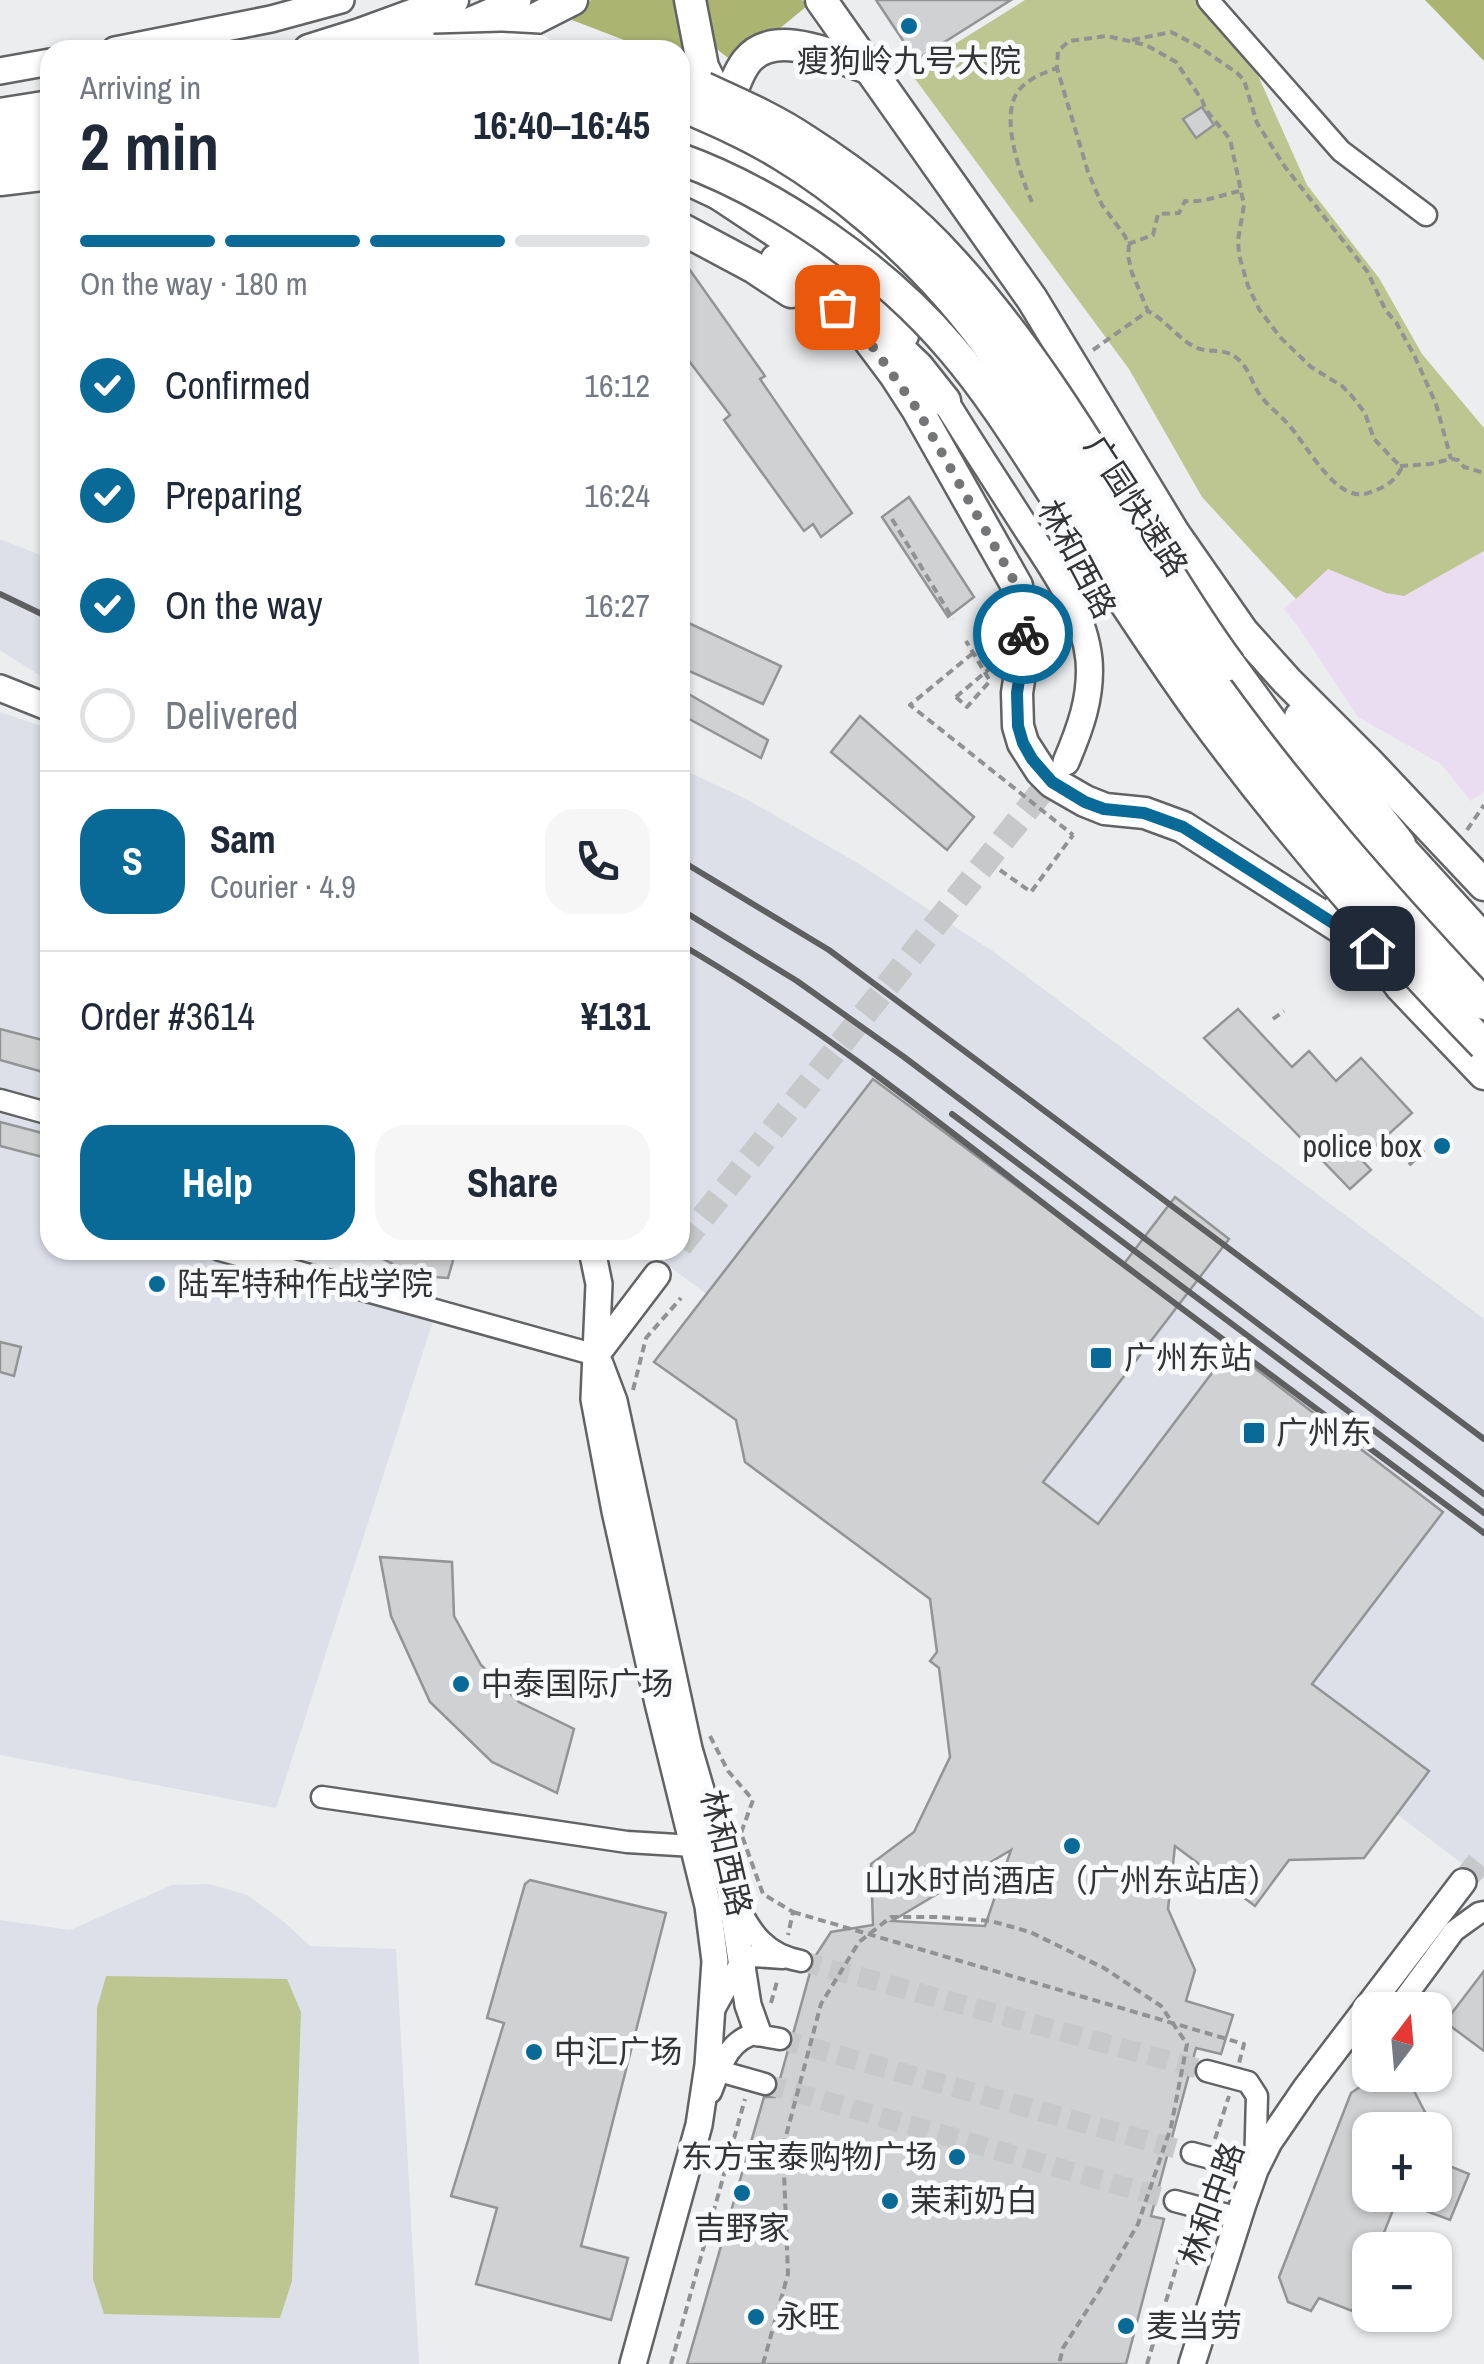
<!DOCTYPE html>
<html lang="en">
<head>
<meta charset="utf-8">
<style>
  body { margin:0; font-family:"Archivo Narrow","Noto Sans SC",sans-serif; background:#f6f6f7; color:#1f2937; height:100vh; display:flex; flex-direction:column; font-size:38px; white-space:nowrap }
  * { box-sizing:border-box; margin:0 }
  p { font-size:32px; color:#747a83 }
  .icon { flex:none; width:55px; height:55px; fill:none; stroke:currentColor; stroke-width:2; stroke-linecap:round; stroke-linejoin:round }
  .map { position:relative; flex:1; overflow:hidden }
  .side { position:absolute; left:40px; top:40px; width:650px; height:1220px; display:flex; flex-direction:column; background:#fff; border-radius:30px; box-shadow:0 2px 8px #0004 }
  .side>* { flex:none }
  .needle { width:65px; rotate:16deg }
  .fabs { position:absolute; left:1352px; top:1992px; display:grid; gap:20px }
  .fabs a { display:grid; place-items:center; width:100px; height:100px; border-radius:20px; background:#fff; box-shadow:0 2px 8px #0004; font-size:50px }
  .pin { position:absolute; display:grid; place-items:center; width:85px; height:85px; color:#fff; margin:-42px; border-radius:20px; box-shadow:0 5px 15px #0006 }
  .courier { position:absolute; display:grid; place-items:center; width:100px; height:100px; margin:-50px; border:8px solid #096a98; border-radius:50%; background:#fff; color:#222; box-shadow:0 2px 12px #0007 }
  .head em { font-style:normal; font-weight:800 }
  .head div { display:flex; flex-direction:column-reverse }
  .head { display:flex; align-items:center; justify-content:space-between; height:170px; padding:0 40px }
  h1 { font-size:65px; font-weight:800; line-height:75px }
  .bar { display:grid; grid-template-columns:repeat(4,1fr); gap:15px 10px; align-content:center; height:120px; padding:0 40px }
  .bar i { height:12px; border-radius:8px; background:#e0e1e3 }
  .bar .current { background:#096a98 }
  .bar p { grid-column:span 4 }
  .line { display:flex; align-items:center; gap:25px; padding:0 40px; border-top:2px solid #e0e1e3 }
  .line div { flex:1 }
  .round { display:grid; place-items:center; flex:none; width:105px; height:105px; border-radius:30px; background:#f6f6f7 }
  ol { padding:0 40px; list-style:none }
  li { display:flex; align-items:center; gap:30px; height:110px }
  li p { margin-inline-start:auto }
  li .icon { padding:10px; border-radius:50%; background:#096a98; color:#fff; stroke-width:4 }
  li:last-child { color:#747a83 }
  li i { width:55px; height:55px; border:5px solid #e0e1e3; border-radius:50% }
  .primary-button { display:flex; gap:20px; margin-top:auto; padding:20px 40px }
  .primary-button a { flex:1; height:115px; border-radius:30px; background:#096a98; color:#fff; font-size:40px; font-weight:800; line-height:115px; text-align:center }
  .primary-button a+a { background:#f6f6f7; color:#1f2937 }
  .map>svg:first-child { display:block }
</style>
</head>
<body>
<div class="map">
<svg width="1484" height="2364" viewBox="0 0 1484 2364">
  <rect width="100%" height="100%" fill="#ecedef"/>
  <g fill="#dde0e9">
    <polygon points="0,539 50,559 50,682 0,650"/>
    <polygon points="0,712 50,729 50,1250 194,1250 434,1318 276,1808 0,1755"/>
    <polygon points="680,768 748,800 856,862 994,952 1484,1319 1484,1880 648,1250 680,1250"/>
    <polygon points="210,1884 247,1895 283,1921 310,1946 396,1949 419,2364 0,2364 0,1920 70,1930 172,1885"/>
  </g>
  <polygon fill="#ebddf1" points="1484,551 1484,791 1471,801 1441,764 1358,717 1300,629 1284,609 1328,569 1386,593 1404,596"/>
  <g fill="#bdc590">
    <polygon points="1025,0 1196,0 1252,62 1307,185 1379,278 1422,354 1484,428 1484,551 1404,596 1386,593 1328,569 1296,599 1202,497 1129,369 910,72"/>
    <polygon points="106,1976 287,1979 301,2012 292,2281 280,2318 104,2314 93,2279 97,2008"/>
  </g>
  <g fill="#abb471">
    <polygon points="591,0 676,0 691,65 680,61 680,50 650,50 572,20"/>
    <polygon points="698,0 802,0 807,6 779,29 732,61 704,39"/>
    <polygon points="1425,0 1484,0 1484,61"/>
  </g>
  <g fill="#d0d1d3" stroke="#939496" stroke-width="2.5" fill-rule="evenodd">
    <polygon points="876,0 1011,0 916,60"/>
    <polygon points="1202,107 1214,125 1196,138 1183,119"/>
    <polygon points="680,256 765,376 760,379 852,513 821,537 813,524 804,531 724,420 730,415 680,349"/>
    <polygon points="909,497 974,597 948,617 882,517"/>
    <polygon points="680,619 781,666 763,704 680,667"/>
    <polygon points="680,689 768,740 761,758 680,714"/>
    <polygon points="860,716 974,817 947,850 831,752"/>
    <polygon points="1238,1009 1292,1067 1309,1051 1336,1081 1361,1058 1412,1113 1361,1159 1371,1170 1350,1189 1204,1038"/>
    <polygon points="0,1029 50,1042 50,1074 0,1060"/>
    <path d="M873 1079 1123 1265 1175 1197 1229 1239 1043 1482 1098 1524 1230 1349 1443 1512 1312 1684 1429 1771 1364 1858 1289 1860 1255 1906 1175 1846 1168 1909 1195 1970 1186 2001 1233 2015 1221 2054 1196 2048 1151 2216 1164 2219 1126 2364H687L764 2097H775L788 2050 793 2042V2034L814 1958 831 1932 873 1925 871 1864 914 1832 950 1757 939 1668 930 1661 937 1652 930 1599 745 1462 736 1420 654 1362ZM1011 1850 985 1926 892 1921Z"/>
    <polygon points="0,1122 50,1135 50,1159 0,1146"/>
    <polygon points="365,1250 456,1250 448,1278 417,1276"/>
    <polygon points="0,1342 21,1347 14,1376 0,1372"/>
    <polygon points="380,1557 452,1562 454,1616 481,1665 519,1702 574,1729 557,1793 492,1762 430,1702 391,1616"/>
    <polygon points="530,1880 666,1913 581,2246 628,2258 611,2320 476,2284 497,2208 451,2196 504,2023 487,2018 525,1884"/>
    <polygon points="1484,1971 1484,2051 1445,2022"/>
    <polygon points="1377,2075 1384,2075 1411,2085 1427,2116 1422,2130 1370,2130 1370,2195 1435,2195 1435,2160 1469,2174 1450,2220 1397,2200 1377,2250 1370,2250 1370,2267 1352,2311 1319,2298 1311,2311 1288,2302 1279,2277 1351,2093"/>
  </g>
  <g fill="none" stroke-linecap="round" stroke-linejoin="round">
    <g stroke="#c7c8ca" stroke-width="20" stroke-dasharray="20 10" stroke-linecap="butt">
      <polyline points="801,1961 1207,2071"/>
      <polyline points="780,2039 1192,2153"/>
      <polyline points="765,2084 1175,2201"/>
    </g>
    <g stroke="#c7c8ca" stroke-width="25" stroke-dasharray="25 12" stroke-linecap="butt">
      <polyline points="680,1246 1062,766"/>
      <polyline points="1463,1882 1484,1856"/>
    </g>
    <defs>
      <g id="minor">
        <polyline points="1208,0 1341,151 1426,215"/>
        <polyline points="0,1100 50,1114"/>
        <polyline points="220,1250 596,1355"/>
        <polyline points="322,1797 627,1842 694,1846"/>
        <path d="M736 1902C751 1933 766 1955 801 1961"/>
        <polyline points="714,2010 739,1965 753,1956 783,1958"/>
        <polyline points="1396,2010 1454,1931 1479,1913 1484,1912"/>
        <polyline points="719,2071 765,2084"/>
        <path d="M711 2092C721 2066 728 2039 758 2033L763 2036 780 2039"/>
        <polyline points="1192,2153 1255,2170 1257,2096 1248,2082 1207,2071"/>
        <polyline points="1175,2201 1239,2218"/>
      </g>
      <g id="major">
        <polyline points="115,50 271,19 341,0"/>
        <polyline points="391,50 450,29 518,0"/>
        <polyline points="0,71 50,62"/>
        <polyline points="0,139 50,129"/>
        <path d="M945 401C969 440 994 478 1019 517 1046 560 1084 607 1089 660 1092 697 1080 729 1066 762"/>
        <polyline points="0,688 50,708"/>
        <polyline points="1400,844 1484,936"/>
        <polyline points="592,1250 599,1284 594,1399 615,1511 658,1703 708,1906 715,1961 708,2065 699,2125 633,2364"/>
        <polyline points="597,1354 657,1275"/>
        <polyline points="600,1364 614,1401 689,1749 730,1889 748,2005 758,2033"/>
        <polyline points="1192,2364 1243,2204 1255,2170 1269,2142 1306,2088 1463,1882"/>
      </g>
      <g id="highway">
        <polyline points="690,0 703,67 725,111"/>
        <polyline points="821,0 1032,299 1174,533 1243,632 1287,681 1368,762 1484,885"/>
        <polyline points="466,47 513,30 572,0"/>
        <polyline points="309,50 360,34 453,0"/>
        <polyline points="680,78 704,88"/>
        <path d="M725 112C731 95 736 75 747 61 775 26 837 58 871 69"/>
        <polyline points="0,114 50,106"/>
        <path d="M680 137C754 168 827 204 888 258 923 289 952 326 980 363"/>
        <polyline points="0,161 50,152"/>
        <polyline points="680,176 725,197"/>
        <polyline points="0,180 50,174"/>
        <polyline points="711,189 811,255 845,282 903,335"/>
        <polyline points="680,228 753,267 791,292"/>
        <polyline points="776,260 837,307 865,335 895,375 917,409 1017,586 1023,635 1021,667 1017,693 1018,726 1023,743 1041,771 1052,782 1085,801 1105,809 1145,813 1183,827 1355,937"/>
        <polyline points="876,327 918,367 945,401"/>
        <polyline points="1230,665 1288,744 1366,837 1484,963"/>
        <polyline points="1300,717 1400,844"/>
        <polyline points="1340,906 1401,987 1484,1074"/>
      </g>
    </defs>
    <use href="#minor" stroke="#626365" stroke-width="25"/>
    <use href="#major" stroke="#626365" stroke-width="30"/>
    <use href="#highway" stroke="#626365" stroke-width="35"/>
    <g stroke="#929294" stroke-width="4" stroke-dasharray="8 5" stroke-linecap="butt">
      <polyline points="1132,40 1171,32 1198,46 1237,73 1244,80 1257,123 1285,167 1367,271 1386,311 1396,322 1415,357 1436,404 1451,459"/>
      <path d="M1032 202C1021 177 1000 119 1017 93 1025 80 1043 73 1057 68"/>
      <path d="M1128 244 1153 235 1158 214 1179 213 1185 201C1206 203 1222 194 1241 191"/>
      <path d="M1093 350 1148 311 1132 273 1128 256 1129 246 1125 236 1102 205 1088 172 1057 68 1058 51 1069 41 1107 36 1146 45 1176 62 1202 100 1206 110 1230 139 1244 205 1238 240 1239 255 1248 286 1259 309 1280 337 1311 367 1342 386 1351 395 1365 413 1374 439 1400 466 1401 469C1394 482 1385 487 1371 492 1337 507 1308 445 1287 423 1279 414 1268 406 1260 395 1253 385 1249 370 1241 362 1226 346 1213 354 1197 348 1180 341 1166 320 1148 311"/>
      <polyline points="1400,466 1430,464 1451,459 1458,460 1464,467 1484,473"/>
      <polyline points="892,519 953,619"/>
      <polyline points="956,697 967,707 990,681 966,641"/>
      <polyline points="1467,830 1484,805"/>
      <polyline points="1000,870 1031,892 1073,835"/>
      <polyline points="1273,1019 1284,1011"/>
      <polyline points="1409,1165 1424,1150"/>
      <polyline points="633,1390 646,1338 681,1298"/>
      <polyline points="710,1736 728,1771 753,1800 741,1833 763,1894 793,1912 788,1935"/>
      <polyline points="793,1912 1244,2044 1239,2063"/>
      <polyline points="771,2003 778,1978"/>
      <polyline points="1215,2139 1229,2096"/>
      <polyline points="671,2364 745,2099"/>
      <polyline points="763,2364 788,2274 783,2147 821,2004 859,1942 891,1917 940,1917 991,1921 1030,1932 1104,1968 1161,2006 1187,2044 1171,2127 1138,2224 1098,2293 1063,2348 1059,2364"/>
      <polyline points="1147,2364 1189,2225"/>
    </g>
    <use href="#minor" stroke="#fff" stroke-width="20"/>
    <use href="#major" stroke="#fff" stroke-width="25"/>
    <use href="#highway" stroke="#fff" stroke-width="30"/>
    <g stroke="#5f5f61" stroke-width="6">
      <polyline points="0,594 50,618"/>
      <polyline points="680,860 829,950 1484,1439"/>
      <polyline points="680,909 797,981 904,1057 1484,1494"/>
      <path d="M680 944C818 1024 943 1126 1069 1223 1206 1328 1345 1430 1484 1533"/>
      <polyline points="952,1114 1484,1513"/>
    </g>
    <defs>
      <g id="highway-bridge">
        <polyline points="434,50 502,48 539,50"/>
        <path d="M704 88C739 104 774 119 805 140 858 174 909 213 951 260 1023 338 1079 429 1135 519 1166 568 1195 618 1230 665"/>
        <path d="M680 105C715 120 750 135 782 155 842 191 903 245 949 297 996 350 1033 412 1071 471 1115 539 1159 607 1206 673 1290 791 1385 898 1484 1004"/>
        <path d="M680 159C777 194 884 269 951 348 989 392 1020 442 1051 490 1100 564 1147 639 1199 711 1285 828 1382 940 1484 1045"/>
      </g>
    </defs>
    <use href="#highway-bridge" stroke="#626365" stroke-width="35" stroke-linecap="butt"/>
    <polyline stroke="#929294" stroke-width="4" stroke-dasharray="8 5" stroke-linecap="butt" points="956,697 1001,659 990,639 910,705 1073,835"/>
    <use href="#highway-bridge" stroke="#fff" stroke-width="30"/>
  </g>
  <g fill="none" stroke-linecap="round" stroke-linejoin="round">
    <polyline stroke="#747576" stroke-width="10" stroke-dasharray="0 18" points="837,307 865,336 917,409 1017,586 1023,634"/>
    <polyline stroke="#096a98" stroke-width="12" points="1023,634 1021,667 1017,693 1018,726 1023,743 1032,759 1052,782 1085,802 1104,809 1144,813 1183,827 1372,948"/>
  </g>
  <g fill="#096a98" stroke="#f9fafc" stroke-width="4">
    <circle cx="909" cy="26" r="10"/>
    <circle cx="1442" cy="1146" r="10"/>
    <circle cx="157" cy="1284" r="10"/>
    <rect x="1089" y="1346" width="24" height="24" rx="5"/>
    <rect x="1242" y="1421" width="24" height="24" rx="5"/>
    <circle cx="461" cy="1684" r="10"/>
    <circle cx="1072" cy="1846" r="10"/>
    <circle cx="534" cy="2052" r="10"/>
    <circle cx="957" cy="2157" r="10"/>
    <circle cx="742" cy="2193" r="10"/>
    <circle cx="890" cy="2201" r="10"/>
    <circle cx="756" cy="2317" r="10"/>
    <circle cx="1126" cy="2326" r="10"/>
  </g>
  <g text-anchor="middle" stroke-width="10" stroke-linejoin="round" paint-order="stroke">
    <g font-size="32" fill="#343435" stroke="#f9fafc" text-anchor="start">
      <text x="909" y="72" text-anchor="middle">瘦狗岭九号大院</text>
      <text x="1422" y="1157" text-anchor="end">police box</text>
      <text x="177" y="1295">陆军特种作战学院</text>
      <text x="1124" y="1369">广州东站</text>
      <text x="1276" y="1444">广州东</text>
      <text x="481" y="1695">中泰国际广场</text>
      <text x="1072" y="1892" text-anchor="middle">山水时尚酒店（广州东站店）</text>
      <text x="554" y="2063">中汇广场</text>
      <text x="937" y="2168" text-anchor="end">东方宝泰购物广场</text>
      <text x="910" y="2212">茉莉奶白</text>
      <text x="742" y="2239" text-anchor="middle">吉野家</text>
      <text x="776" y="2328">永旺</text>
      <text x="1146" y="2337">麦当劳</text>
    </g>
    <g font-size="32" fill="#343435" stroke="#f9fafc">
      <text transform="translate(1136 506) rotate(57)" y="11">广园快速路</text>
      <text transform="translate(1077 559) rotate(62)" y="11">林和西路</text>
      <text transform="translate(726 1853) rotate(77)" y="11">林和西路</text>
      <text transform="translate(1212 2204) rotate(-70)" y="11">林和中路</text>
    </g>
  </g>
</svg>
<div class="fabs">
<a><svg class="needle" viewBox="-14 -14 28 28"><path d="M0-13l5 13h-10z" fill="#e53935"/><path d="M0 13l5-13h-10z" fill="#747a83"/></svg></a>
<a>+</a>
<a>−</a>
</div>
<div class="pin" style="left:837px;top:307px;background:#ea580c"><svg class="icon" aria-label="bag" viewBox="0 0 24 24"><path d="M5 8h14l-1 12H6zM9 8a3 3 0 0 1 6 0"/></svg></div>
<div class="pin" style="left:1372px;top:948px;background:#1f2937"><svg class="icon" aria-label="home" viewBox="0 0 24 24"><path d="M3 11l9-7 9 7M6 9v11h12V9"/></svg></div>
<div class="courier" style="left:1023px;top:634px"><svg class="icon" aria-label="bike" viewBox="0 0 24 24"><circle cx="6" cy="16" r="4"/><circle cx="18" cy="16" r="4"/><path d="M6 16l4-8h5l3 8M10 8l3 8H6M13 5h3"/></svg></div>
<section class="side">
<div class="head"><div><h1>2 min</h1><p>Arriving in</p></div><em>16:40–16:45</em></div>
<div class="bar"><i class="current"></i><i class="current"></i><i class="current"></i><i></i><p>On the way · 180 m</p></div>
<ol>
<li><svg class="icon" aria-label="check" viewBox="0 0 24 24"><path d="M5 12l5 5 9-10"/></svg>Confirmed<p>16:12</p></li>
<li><svg class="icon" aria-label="check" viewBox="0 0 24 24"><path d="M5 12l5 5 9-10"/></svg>Preparing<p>16:24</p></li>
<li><svg class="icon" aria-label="check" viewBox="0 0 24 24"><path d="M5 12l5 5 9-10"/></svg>On the way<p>16:27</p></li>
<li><i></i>Delivered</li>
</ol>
<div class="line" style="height:180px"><b class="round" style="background:#096a98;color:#fff">S</b><div><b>Sam</b><p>Courier · 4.9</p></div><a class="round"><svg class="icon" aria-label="phone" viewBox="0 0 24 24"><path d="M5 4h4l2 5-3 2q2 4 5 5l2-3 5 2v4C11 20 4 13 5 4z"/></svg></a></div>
<div class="line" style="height:130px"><div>Order #3614</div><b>¥131</b></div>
<div class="primary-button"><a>Help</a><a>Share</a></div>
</section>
</div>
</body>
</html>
